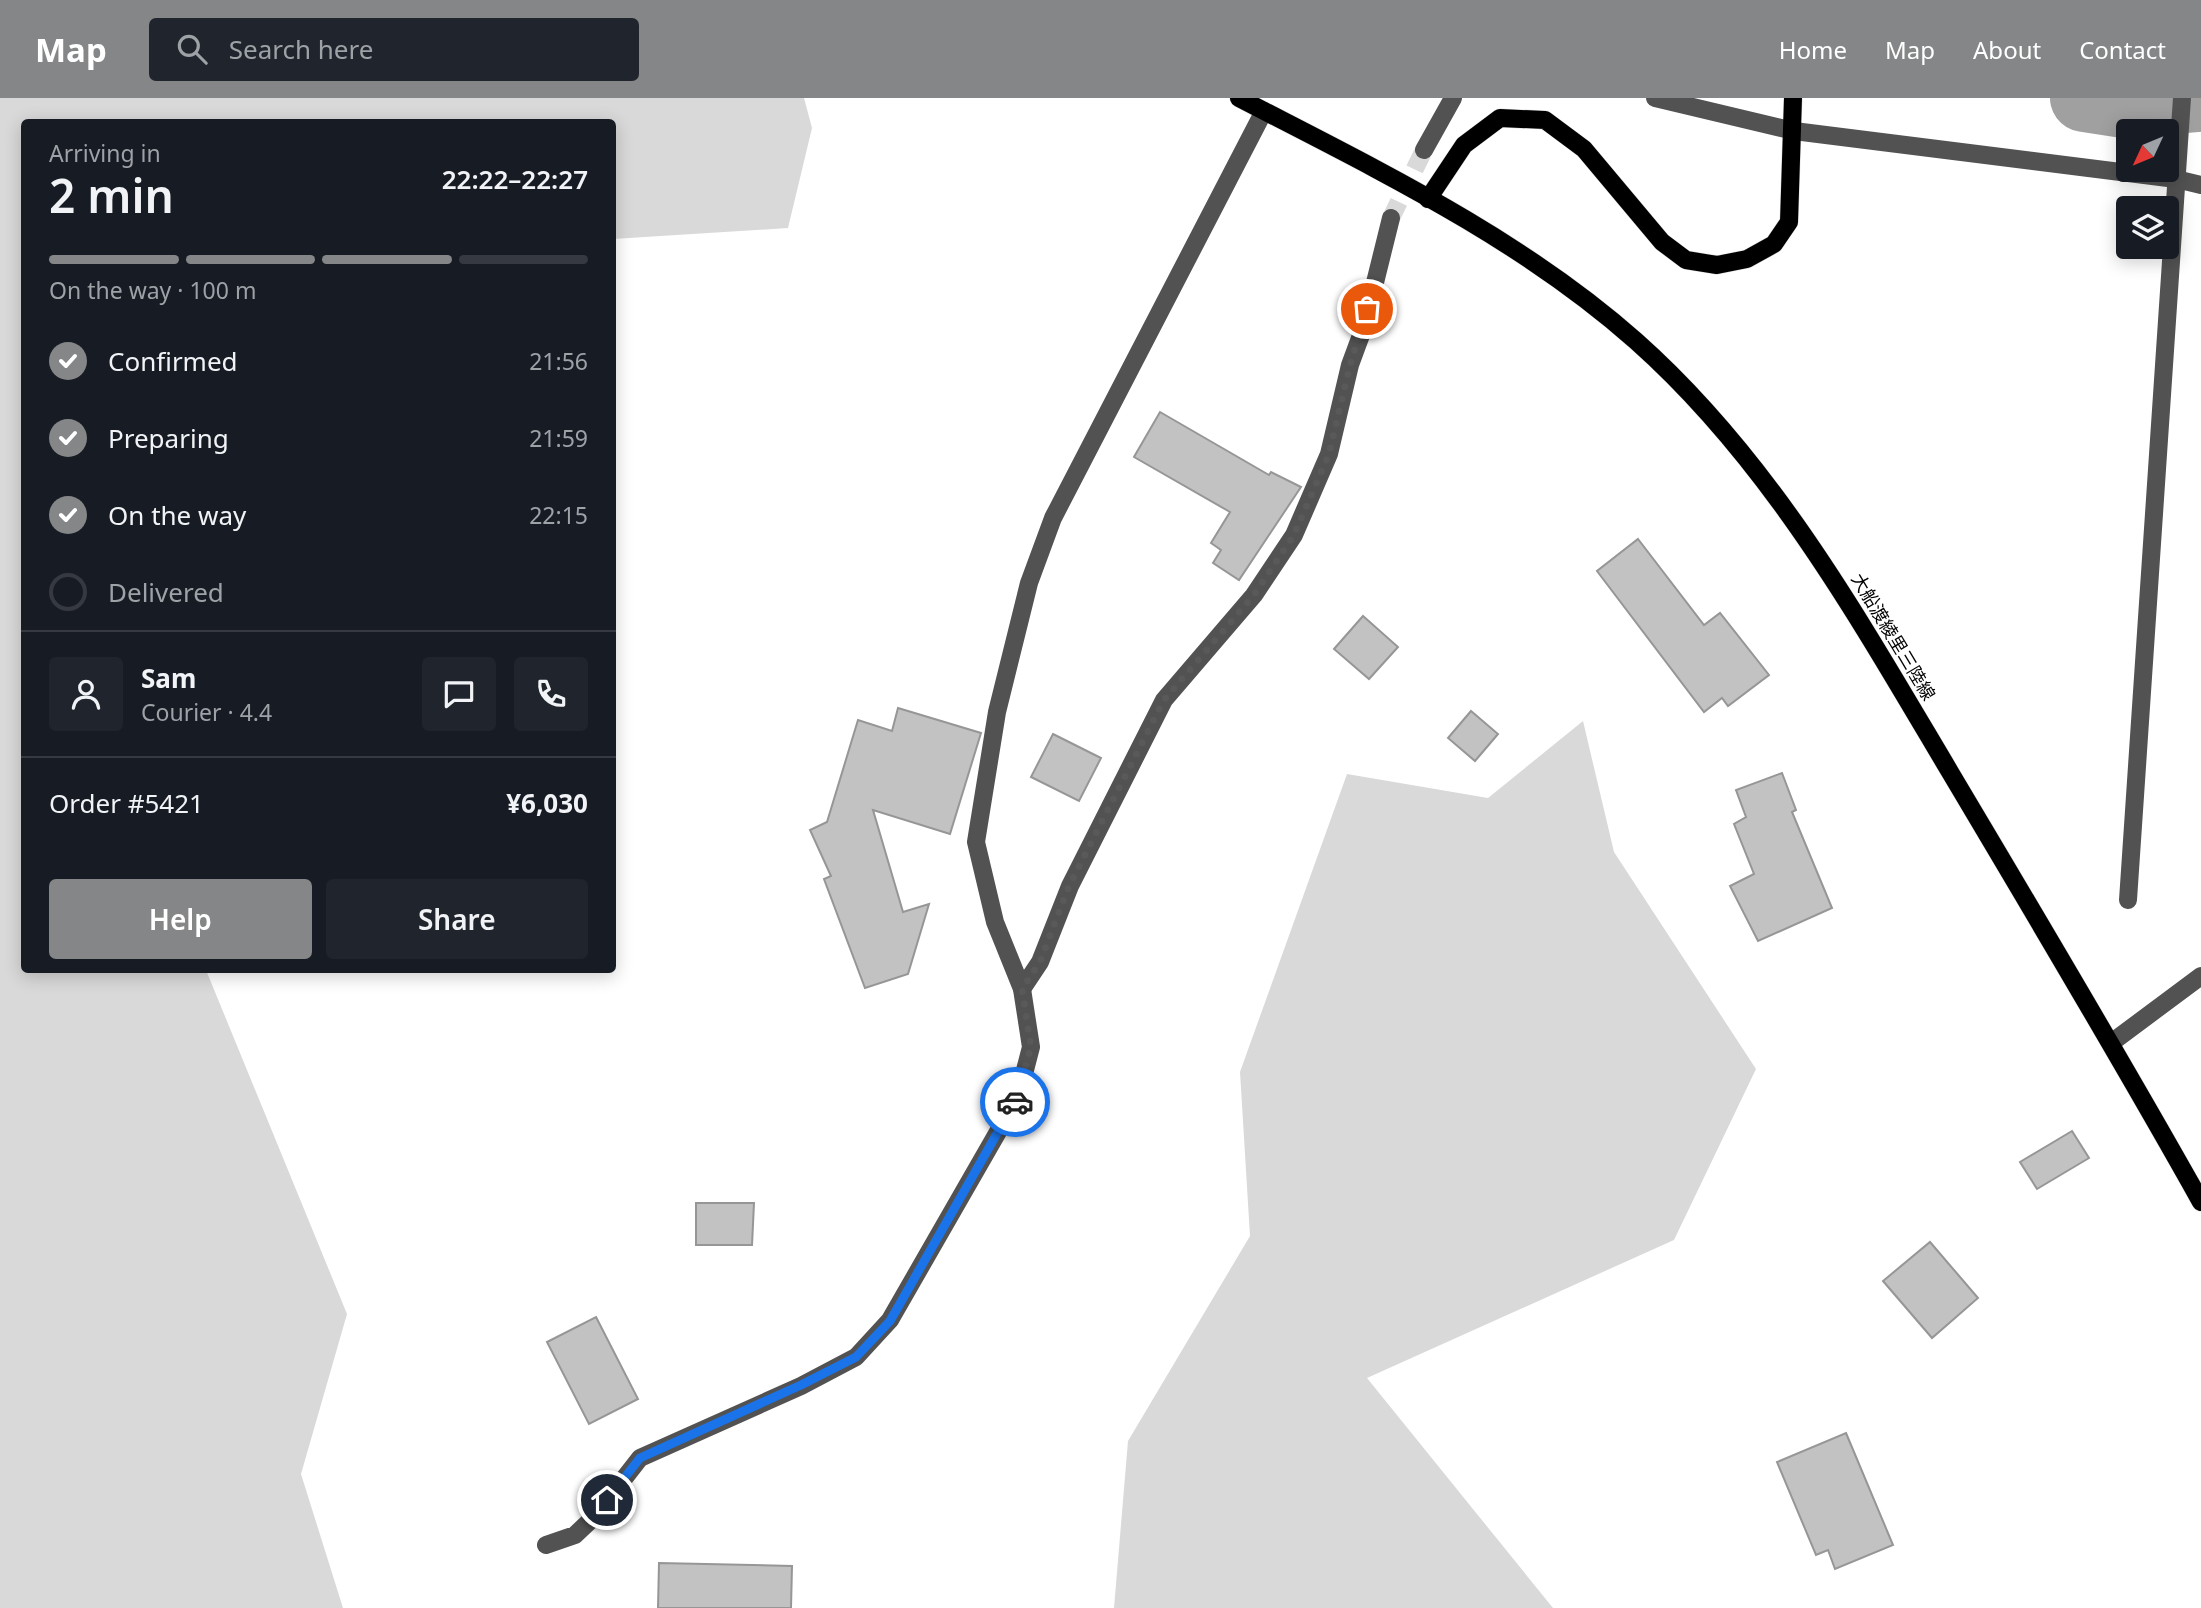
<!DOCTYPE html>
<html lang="en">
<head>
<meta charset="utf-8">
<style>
  body { margin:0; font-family:"Noto Sans","Noto Sans JP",sans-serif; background:#20242c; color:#f1f3f6; height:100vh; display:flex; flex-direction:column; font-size:26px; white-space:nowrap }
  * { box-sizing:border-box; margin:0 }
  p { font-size:23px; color:#9ea1a6 }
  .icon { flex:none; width:38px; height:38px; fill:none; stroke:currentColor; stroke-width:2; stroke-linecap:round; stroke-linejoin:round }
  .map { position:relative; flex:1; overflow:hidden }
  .side { position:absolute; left:21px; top:21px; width:595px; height:854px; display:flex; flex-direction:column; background:#171b24; border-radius:7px; box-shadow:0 4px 18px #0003 }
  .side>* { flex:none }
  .needle { width:46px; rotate:226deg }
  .tools { position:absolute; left:2116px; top:21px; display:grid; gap:14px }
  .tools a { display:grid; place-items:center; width:63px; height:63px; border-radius:7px; background:#171b24; box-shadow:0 4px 18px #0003; font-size:35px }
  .pin { position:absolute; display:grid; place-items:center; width:60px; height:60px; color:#fff; margin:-30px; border:4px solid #fff; border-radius:50%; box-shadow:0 2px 7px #0007 }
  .courier { position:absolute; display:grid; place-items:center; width:70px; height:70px; margin:-35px; border:5px solid #1a73e8; border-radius:50%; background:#fff; color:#222; box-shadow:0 2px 9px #0007 }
  .headline em { font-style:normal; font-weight:600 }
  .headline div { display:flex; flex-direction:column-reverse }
  .headline { display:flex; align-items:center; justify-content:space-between; height:119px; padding:0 28px }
  h1 { font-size:46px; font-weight:600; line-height:52px }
  .bar { display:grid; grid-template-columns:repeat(4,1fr); gap:10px 7px; align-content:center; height:84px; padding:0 28px }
  .bar i { height:9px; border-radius:5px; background:#363941 }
  .bar .on { background:#858687 }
  .bar p { grid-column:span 4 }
  .line { display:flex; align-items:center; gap:18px; padding:0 28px; border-top:2px solid #363941 }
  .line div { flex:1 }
  .round { display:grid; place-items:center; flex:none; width:74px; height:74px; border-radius:7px; background:#20242c }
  ol { padding:0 28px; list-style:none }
  li { display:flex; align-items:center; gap:21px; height:77px }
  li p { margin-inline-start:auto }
  li .icon { padding:7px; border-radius:50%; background:#858687; color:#fff; stroke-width:4 }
  li:last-child { color:#9ea1a6 }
  li i { width:38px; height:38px; border:4px solid #363941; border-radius:50% }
  .action { display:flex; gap:14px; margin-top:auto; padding:14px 28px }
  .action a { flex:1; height:80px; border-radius:7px; background:#858687; color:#fff; font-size:28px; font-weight:600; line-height:80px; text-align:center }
  .action a+a { background:#20242c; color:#f1f3f6 }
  header { display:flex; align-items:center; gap:42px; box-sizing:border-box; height:98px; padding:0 35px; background:#858687; color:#fff }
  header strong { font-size:33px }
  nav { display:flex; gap:38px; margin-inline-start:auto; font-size:24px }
  .search { width:490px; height:63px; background:#20242c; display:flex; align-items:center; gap:18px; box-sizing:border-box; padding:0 24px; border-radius:7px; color:#9ea1a6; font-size:26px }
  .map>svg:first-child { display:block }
</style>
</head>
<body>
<header>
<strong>Map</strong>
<div class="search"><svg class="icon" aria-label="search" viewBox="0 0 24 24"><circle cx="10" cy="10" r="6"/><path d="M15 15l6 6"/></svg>Search here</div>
<nav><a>Home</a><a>Map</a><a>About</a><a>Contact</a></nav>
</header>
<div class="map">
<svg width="2201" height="1510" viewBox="0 0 2201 1510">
  <rect width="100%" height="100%" fill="#fff"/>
  <g fill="#d9d9d9">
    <polygon points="0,0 804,0 812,30 788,130 613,141 612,24 24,24 24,872 206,872 347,1216 301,1376 343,1510 0,1510"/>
    <polygon points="1583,623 1614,754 1756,971 1674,1142 1367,1280 1553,1510 1114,1510 1128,1343 1250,1138 1240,974 1347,676 1488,700"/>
  </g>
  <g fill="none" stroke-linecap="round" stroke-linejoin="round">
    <polyline stroke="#a0a0a0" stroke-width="68" points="2084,0 2123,6 2196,0"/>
  </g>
  <g fill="#c2c2c2" stroke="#969696" stroke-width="2">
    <polygon points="1160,314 1269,377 1271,374 1301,389 1239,482 1213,465 1221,452 1211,445 1230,414 1134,359"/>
    <polygon points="1638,441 1704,527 1720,515 1769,577 1728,608 1722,600 1704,614 1597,473"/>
    <polygon points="1363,518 1398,549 1369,581 1334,551"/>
    <polygon points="898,610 981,635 950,736 873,712 903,814 929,806 908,876 865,890 824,781 831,778 810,732 827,724 858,622 892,633"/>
    <polygon points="1471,613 1498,636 1475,663 1448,640"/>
    <polygon points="1053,636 1101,660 1079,703 1031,679"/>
    <polygon points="1782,675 1796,712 1792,714 1832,810 1758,843 1730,788 1754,776 1734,726 1746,719 1736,692"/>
    <polygon points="2072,1033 2089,1060 2037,1091 2020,1064"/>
    <polygon points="696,1105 754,1105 752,1147 696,1147"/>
    <polygon points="1930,1144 1978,1200 1932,1240 1883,1183"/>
    <polygon points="596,1219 638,1301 589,1326 547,1244"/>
    <polygon points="1846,1335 1893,1447 1835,1471 1828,1452 1816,1457 1777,1364"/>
    <polygon points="659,1465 792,1468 791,1510 658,1510"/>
  </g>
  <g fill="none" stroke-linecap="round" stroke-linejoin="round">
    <polyline stroke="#d9d9d9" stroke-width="18" stroke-dasharray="18 9" stroke-linecap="butt" points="1391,120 1424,52"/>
    <defs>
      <g id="major">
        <path d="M1239 0C1376 71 1520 140 1636 243 1771 363 1859 521 1950 674 2035 817 2120 959 2201 1104"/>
        <polyline points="1428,101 1464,47 1500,20 1545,22 1584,51 1662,144 1686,162 1717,167 1747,161 1774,146 1789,124 1793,0"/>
      </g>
    </defs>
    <use href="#major" stroke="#dbdbdb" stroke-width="19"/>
    <g stroke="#525252" stroke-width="18">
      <polyline points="1655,0 1794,33 2176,81 2201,87"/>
      <polyline points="1424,52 1453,0"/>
      <polyline points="2128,802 2182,0"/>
      <polyline points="1022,891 1040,864 1070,788 1164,602 1254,497 1294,437 1329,356 1350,267 1364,229 1391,120"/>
      <polyline points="2111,945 2201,878"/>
      <polyline points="546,1447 575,1437 594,1419 640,1360 801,1288 856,1259 890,1222 1018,999 1031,949 1022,891 995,824 976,744 997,614 1029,485 1053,420 1264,13"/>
    </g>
    <use href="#major" stroke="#000" stroke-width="18"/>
  </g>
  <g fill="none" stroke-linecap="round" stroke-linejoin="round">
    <polyline stroke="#595959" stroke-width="7" stroke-dasharray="0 12.6" points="1015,1004 1031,949 1022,891 1040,864 1069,788 1164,602 1254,497 1294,437 1329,356 1350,267 1367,211"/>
    <polyline stroke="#1a73e8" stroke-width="9" points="607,1402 640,1360 801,1287 856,1259 890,1223 1015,1004"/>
  </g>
  <g text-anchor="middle" stroke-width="5" stroke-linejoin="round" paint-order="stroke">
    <g font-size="18" fill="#000" stroke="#fff">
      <text transform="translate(1893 539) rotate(59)" y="6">大船渡綾里三陸線</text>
    </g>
  </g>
</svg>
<div class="tools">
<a><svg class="needle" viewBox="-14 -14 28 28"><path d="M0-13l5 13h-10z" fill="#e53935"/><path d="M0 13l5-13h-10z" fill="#9ea1a6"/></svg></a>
<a><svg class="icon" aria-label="layers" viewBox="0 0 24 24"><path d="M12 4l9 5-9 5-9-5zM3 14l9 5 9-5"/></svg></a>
</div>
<div class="pin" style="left:1367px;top:211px;background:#ea580c"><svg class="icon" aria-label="bag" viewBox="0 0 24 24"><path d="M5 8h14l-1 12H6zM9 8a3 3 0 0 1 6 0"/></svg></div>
<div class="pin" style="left:607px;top:1402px;background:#1f2937"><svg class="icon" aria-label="home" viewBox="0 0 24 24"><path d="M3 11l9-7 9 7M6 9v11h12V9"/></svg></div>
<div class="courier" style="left:1015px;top:1004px"><svg class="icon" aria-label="car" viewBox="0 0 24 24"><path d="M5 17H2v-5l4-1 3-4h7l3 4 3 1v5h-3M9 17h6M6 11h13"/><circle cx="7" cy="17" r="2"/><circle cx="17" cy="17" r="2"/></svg></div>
<section class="side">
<div class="headline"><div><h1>2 min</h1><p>Arriving in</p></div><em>22:22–22:27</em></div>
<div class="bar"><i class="on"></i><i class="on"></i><i class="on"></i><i></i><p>On the way · 100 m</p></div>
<ol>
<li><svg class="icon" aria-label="check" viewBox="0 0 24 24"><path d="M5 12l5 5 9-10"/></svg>Confirmed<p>21:56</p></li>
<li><svg class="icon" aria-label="check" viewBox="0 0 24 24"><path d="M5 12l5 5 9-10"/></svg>Preparing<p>21:59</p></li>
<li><svg class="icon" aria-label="check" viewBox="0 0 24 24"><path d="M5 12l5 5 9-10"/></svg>On the way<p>22:15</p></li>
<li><i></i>Delivered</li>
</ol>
<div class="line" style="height:126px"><a class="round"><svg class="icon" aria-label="person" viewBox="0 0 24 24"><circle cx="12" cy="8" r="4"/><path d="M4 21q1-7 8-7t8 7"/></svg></a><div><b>Sam</b><p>Courier · 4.4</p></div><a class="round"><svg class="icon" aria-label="chat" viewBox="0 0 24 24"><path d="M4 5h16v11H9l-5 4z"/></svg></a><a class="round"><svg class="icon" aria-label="phone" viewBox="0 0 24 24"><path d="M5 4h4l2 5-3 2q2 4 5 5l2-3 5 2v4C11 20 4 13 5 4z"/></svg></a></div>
<div class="line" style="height:91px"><div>Order #5421</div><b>¥6,030</b></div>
<div class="action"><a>Help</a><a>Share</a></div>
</section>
</div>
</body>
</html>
